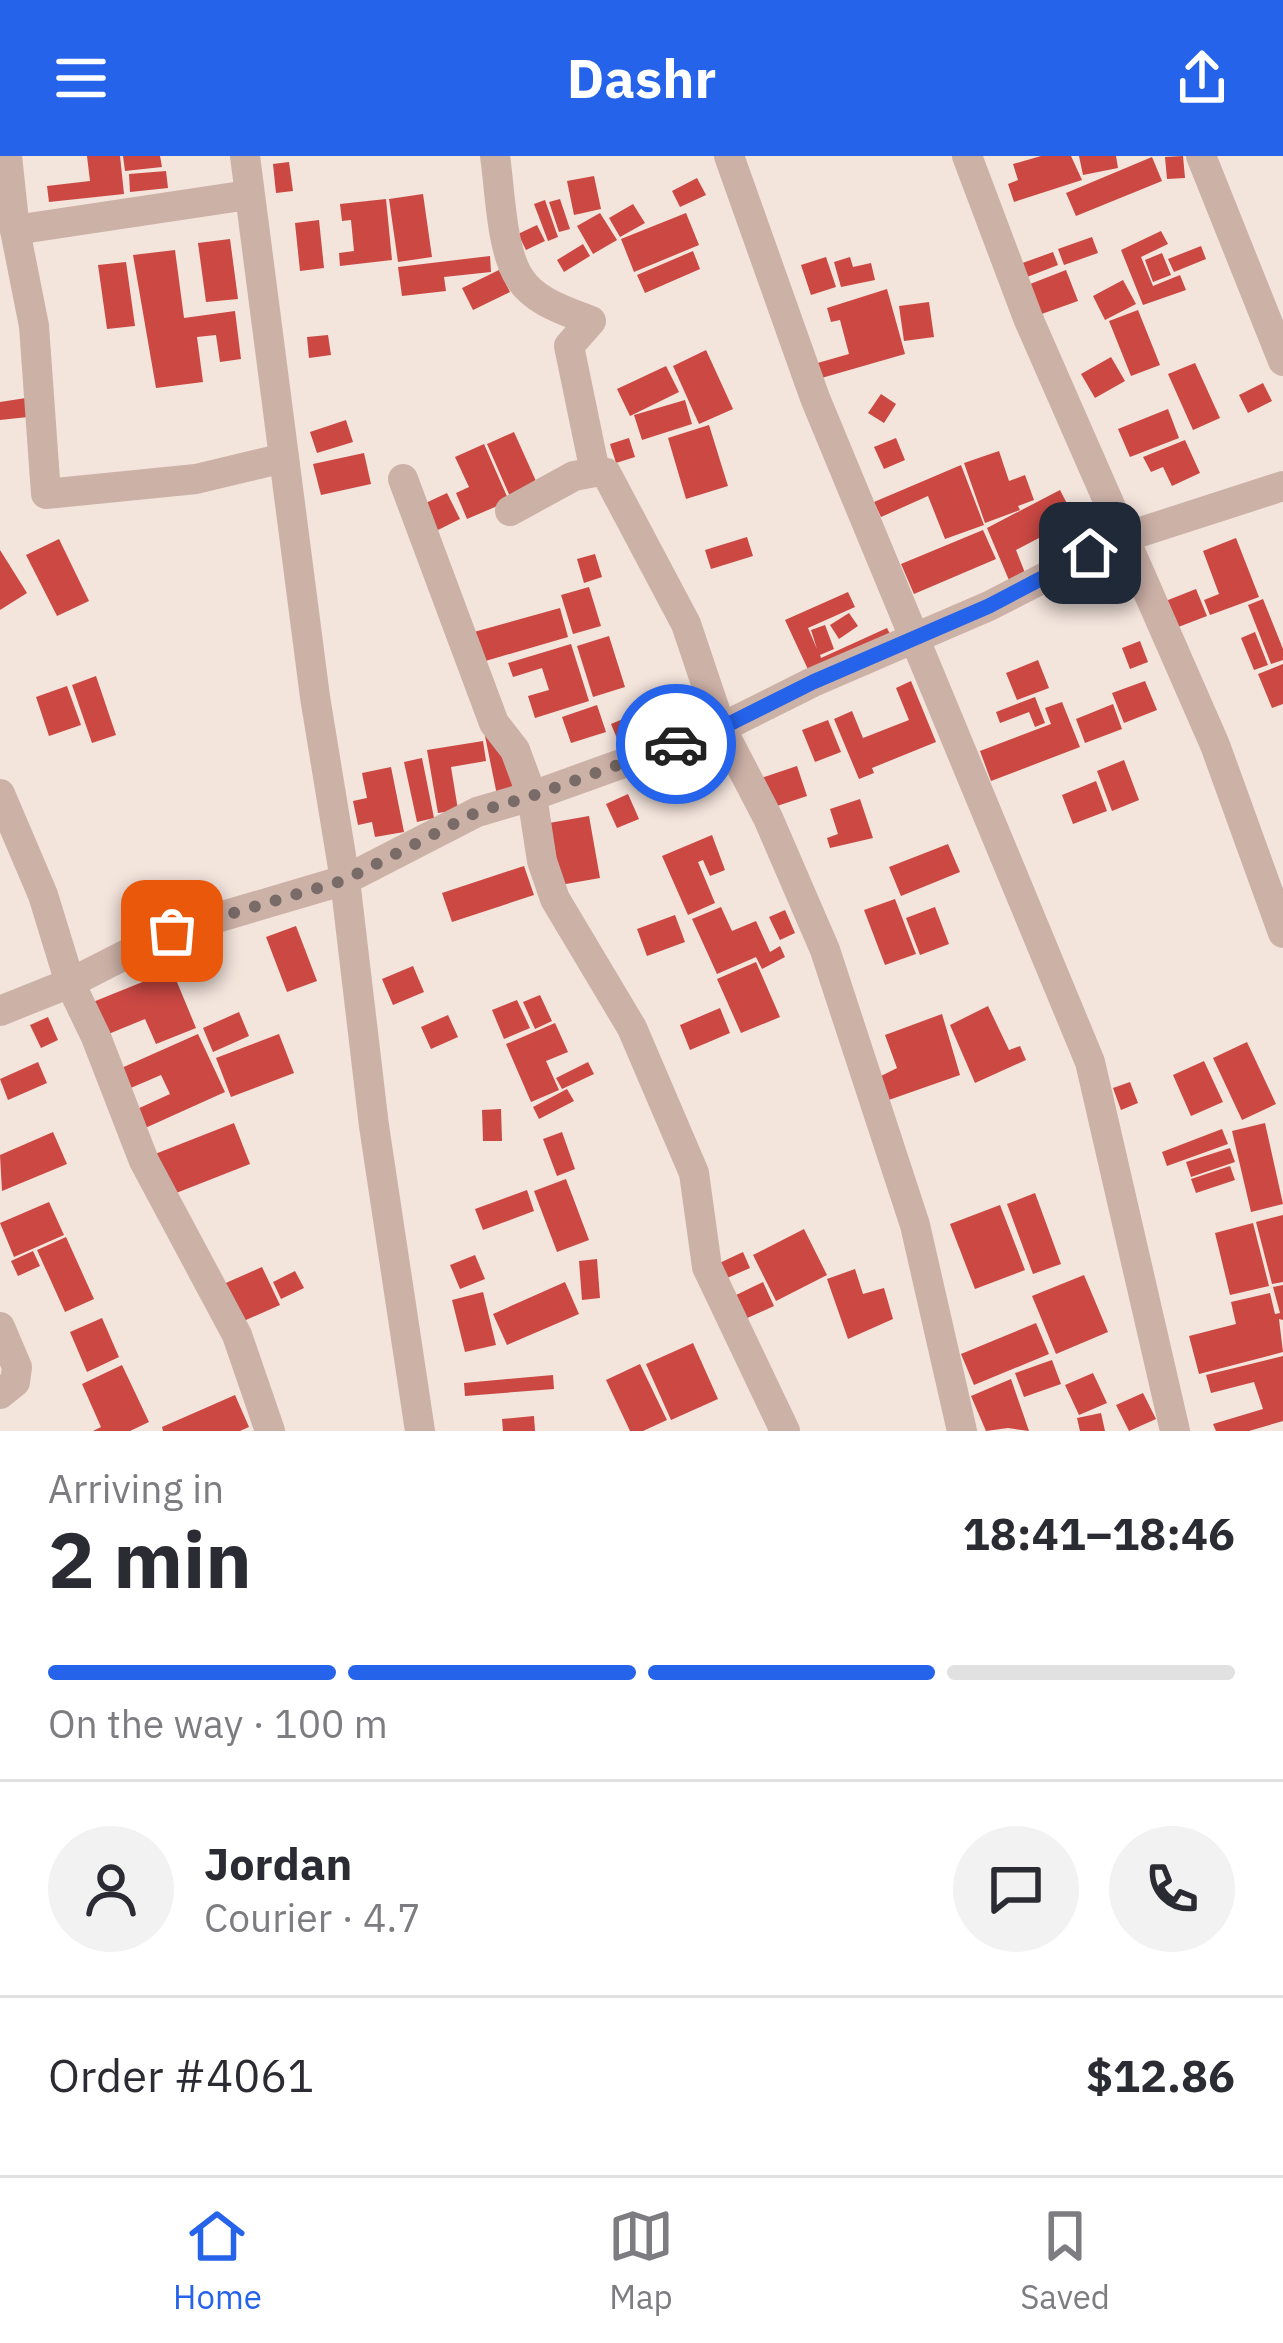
<!DOCTYPE html>
<html lang="en">
<head>
<meta charset="utf-8">
<style>
  body { margin:0; font-family:"IBM Plex Sans",sans-serif; background:#f2f2f3; color:#2b2b33; height:100vh; display:flex; flex-direction:column; font-size:45px; white-space:nowrap }
  * { box-sizing:border-box; margin:0 }
  p { font-size:39px; color:#7c7c81 }
  .icon { flex:none; width:66px; height:66px; fill:none; stroke:currentColor; stroke-width:2; stroke-linecap:round; stroke-linejoin:round }
  .map { position:relative; height:1275px; overflow:hidden }
  .details { display:flex; flex-direction:column; background:#fff; flex:1 }
  .details>* { flex:none }
  .pin { position:absolute; display:grid; place-items:center; width:102px; height:102px; color:#fff; margin:-51px; border-radius:24px; box-shadow:0 6px 18px #0006 }
  .courier { position:absolute; display:grid; place-items:center; width:120px; height:120px; margin:-60px; border:9px solid #2563eb; border-radius:50%; background:#fff; color:#222; box-shadow:0 3px 15px #0007 }
  .summary em { font-style:normal; font-weight:700 }
  .summary div { display:flex; flex-direction:column-reverse }
  .summary { display:flex; align-items:center; justify-content:space-between; height:204px; padding:0 48px }
  h1 { font-size:78px; font-weight:700; line-height:90px }
  .bar { display:grid; grid-template-columns:repeat(4,1fr); gap:18px 12px; align-content:center; height:144px; padding:0 48px }
  .bar i { height:15px; border-radius:9px; background:#e1e1e2 }
  .bar .on { background:#2563eb }
  .bar p { grid-column:span 4 }
  .line { display:flex; align-items:center; gap:30px; padding:0 48px; border-top:3px solid #e1e1e2 }
  .line div { flex:1 }
  .round { display:grid; place-items:center; flex:none; width:126px; height:126px; border-radius:63px; background:#f2f2f3 }
  header { display:flex; justify-content:space-between; align-items:center; height:156px; padding:0 48px; background:#2563eb; color:#fff; font-size:54px; font-weight:700 }
  .tab-bar { display:flex; justify-content:space-around; align-items:center; height:168px; border-top:3px solid #e1e1e2; background:#fff; font-size:33px; color:#7c7c81 }
  .tab-bar a { display:grid; justify-items:center; gap:6px }
  .tab-bar .on { color:#2563eb }
  .map>svg:first-child { display:block }
</style>
</head>
<body>
<header><svg class="icon" aria-label="menu" viewBox="0 0 24 24"><path d="M4 6h16M4 12h16M4 18h16"/></svg>Dashr<svg class="icon" aria-label="share" viewBox="0 0 24 24"><path d="M12 15V3M7 8l5-5 5 5M5 13v7h14v-7"/></svg></header>
<div class="map">
<svg width="1283" height="1275" viewBox="0 0 1283 1275">
  <rect width="100%" height="100%" fill="#f3e4dc"/>
  <g fill="#cb4843">
    <polygon points="87,0 120,0 124,38 49,46 47,30 90,25"/>
    <polygon points="123,0 160,0 162,11 125,15"/>
    <polygon points="1041,0 1071,0 1082,24 1014,46 1008,28 1018,24 1013,8"/>
    <polygon points="1079,0 1116,0 1118,12 1083,19"/>
    <polygon points="1183,0 1185,22 1167,23 1165,1"/>
    <polygon points="1152,1 1162,25 1076,60 1066,37"/>
    <polygon points="289,6 293,35 276,37 273,8"/>
    <polygon points="166,15 168,32 130,36 129,18"/>
    <polygon points="594,20 601,53 574,59 567,25"/>
    <polygon points="697,22 706,39 680,51 672,35"/>
    <polygon points="423,38 432,101 398,106 389,43"/>
    <polygon points="386,43 392,104 340,110 339,97 354,95 351,64 342,65 340,48"/>
    <polygon points="560,43 570,73 559,76 549,46"/>
    <polygon points="545,44 558,81 548,85 534,48"/>
    <polygon points="633,48 645,67 620,81 609,62"/>
    <polygon points="600,57 617,84 593,98 577,70"/>
    <polygon points="686,57 699,89 634,116 621,83"/>
    <polygon points="319,64 324,112 300,115 295,67"/>
    <polygon points="537,69 545,85 526,94 518,78"/>
    <polygon points="1161,75 1168,88 1141,101 1153,130 1180,119 1186,134 1143,149 1121,94"/>
    <polygon points="1092,81 1098,97 1064,109 1058,93"/>
    <polygon points="230,83 238,143 206,146 198,87"/>
    <polygon points="583,88 590,100 564,116 557,104"/>
    <polygon points="1201,90 1206,103 1174,116 1168,103"/>
    <polygon points="175,94 184,162 235,155 241,203 220,206 216,179 197,181 203,226 156,232 133,99"/>
    <polygon points="693,95 700,113 645,137 637,119"/>
    <polygon points="1053,96 1058,109 1022,123 1017,109"/>
    <polygon points="1162,97 1171,119 1153,126 1145,104"/>
    <polygon points="490,100 491,116 444,121 446,135 402,140 398,111"/>
    <polygon points="826,101 836,131 811,139 801,109"/>
    <polygon points="850,101 853,111 871,107 875,124 841,131 834,106"/>
    <polygon points="126,106 135,170 107,173 98,109"/>
    <polygon points="499,114 510,136 473,154 462,132"/>
    <polygon points="1066,114 1078,145 1036,160 1025,130"/>
    <polygon points="1123,124 1136,148 1105,164 1093,140"/>
    <polygon points="887,133 905,198 818,223 814,208 849,198 840,164 831,166 827,152"/>
    <polygon points="929,146 934,181 904,185 899,150"/>
    <polygon points="1138,154 1160,209 1131,220 1109,165"/>
    <polygon points="328,179 331,199 309,202 307,181"/>
    <polygon points="706,194 733,253 699,268 673,210"/>
    <polygon points="1111,201 1125,225 1095,242 1081,218"/>
    <polygon points="1195,207 1220,262 1193,274 1168,218"/>
    <polygon points="666,210 679,236 630,260 617,233"/>
    <polygon points="1263,227 1272,245 1248,257 1239,239"/>
    <polygon points="881,238 896,248 884,267 868,257"/>
    <polygon points="26,242 28,261 0,264 0,246"/>
    <polygon points="685,244 692,268 642,284 634,259"/>
    <polygon points="1168,253 1179,282 1130,301 1118,273"/>
    <polygon points="346,264 353,286 317,297 310,276"/>
    <polygon points="709,269 728,330 686,343 668,282"/>
    <polygon points="514,276 540,334 512,345 487,288"/>
    <polygon points="629,282 635,301 616,307 610,288"/>
    <polygon points="896,282 905,304 884,313 874,291"/>
    <polygon points="1185,284 1200,317 1172,330 1163,311 1151,316 1143,301"/>
    <polygon points="484,288 509,345 467,363 456,337 469,331 455,301"/>
    <polygon points="999,295 1009,325 1025,319 1034,344 1018,350 1020,354 985,367 964,307"/>
    <polygon points="364,297 371,328 321,339 313,308"/>
    <polygon points="961,309 984,369 945,383 928,340 881,361 874,346"/>
    <polygon points="1060,334 1075,363 1078,377 1064,382 1060,371 1016,394 1027,422 1011,429 987,372"/>
    <polygon points="447,337 460,363 428,379 415,352"/>
    <polygon points="983,374 996,403 914,438 901,408"/>
    <polygon points="747,381 753,400 711,413 705,394"/>
    <polygon points="1236,382 1259,441 1210,459 1204,444 1219,438 1203,395"/>
    <polygon points="59,383 89,445 57,460 26,399"/>
    <polygon points="0,394 27,437 0,454"/>
    <polygon points="595,398 602,421 584,427 577,403"/>
    <polygon points="589,431 601,470 573,478 561,439"/>
    <polygon points="1196,433 1207,460 1173,473 1163,446"/>
    <polygon points="848,436 855,451 808,472 817,493 811,474 825,469 834,493 820,499 821,502 887,472 894,486 812,522 785,464"/>
    <polygon points="1263,443 1283,493 1283,504 1271,508 1248,449"/>
    <polygon points="560,452 568,481 482,506 474,476"/>
    <polygon points="849,457 858,470 839,483 830,469"/>
    <polygon points="1255,476 1268,509 1254,514 1241,482"/>
    <polygon points="609,480 625,531 593,541 577,490"/>
    <polygon points="1140,485 1148,506 1130,513 1122,492"/>
    <polygon points="571,488 589,545 535,562 528,540 549,534 542,512 513,521 508,507"/>
    <polygon points="1038,504 1049,532 1017,544 1006,517"/>
    <polygon points="1283,508 1283,548 1272,552 1258,518"/>
    <polygon points="96,520 116,579 92,587 72,529"/>
    <polygon points="911,525 936,586 872,612 874,617 859,623 834,563 852,555 863,582 909,564 896,532"/>
    <polygon points="1145,525 1157,554 1124,567 1112,537"/>
    <polygon points="67,530 81,569 49,580 36,541"/>
    <polygon points="1035,541 1045,567 1035,571 1029,556 1000,567 996,556"/>
    <polygon points="1062,546 1080,591 991,625 980,595 1051,568 1045,552"/>
    <polygon points="1113,548 1122,573 1085,587 1076,563"/>
    <polygon points="597,549 606,576 571,587 562,561"/>
    <polygon points="635,558 651,593 626,604 611,568"/>
    <polygon points="828,564 841,596 815,606 802,574"/>
    <polygon points="504,577 516,641 498,644 485,580"/>
    <polygon points="483,585 486,605 451,611 458,654 438,657 427,594"/>
    <polygon points="422,602 434,662 417,666 404,606"/>
    <polygon points="1124,604 1139,644 1112,655 1097,615"/>
    <polygon points="797,610 807,640 771,652 761,622"/>
    <polygon points="391,611 404,676 375,681 372,666 358,669 353,645 367,642 362,617"/>
    <polygon points="1096,625 1107,655 1073,668 1062,639"/>
    <polygon points="628,638 639,663 617,672 606,648"/>
    <polygon points="860,643 873,682 830,692 827,682 838,678 830,653"/>
    <polygon points="589,660 600,722 560,729 549,667"/>
    <polygon points="712,679 725,714 710,720 703,704 698,706 715,747 688,759 662,700"/>
    <polygon points="948,688 960,716 901,740 889,711"/>
    <polygon points="524,710 534,739 452,766 442,737"/>
    <polygon points="895,743 916,798 885,809 864,754"/>
    <polygon points="721,751 732,775 756,765 770,796 780,790 785,801 762,813 756,801 717,818 692,763"/>
    <polygon points="935,751 949,788 920,799 906,762"/>
    <polygon points="785,754 795,777 780,784 769,761"/>
    <polygon points="675,759 685,786 647,800 637,773"/>
    <polygon points="296,770 317,825 287,836 266,781"/>
    <polygon points="756,806 780,861 741,877 717,823"/>
    <polygon points="413,810 424,836 393,849 382,823"/>
    <polygon points="172,814 196,872 156,888 145,863 106,879 93,846"/>
    <polygon points="540,839 552,865 535,873 523,846"/>
    <polygon points="517,844 530,872 504,883 492,854"/>
    <polygon points="988,850 1009,894 1020,890 1026,904 975,927 950,869"/>
    <polygon points="720,852 730,877 690,894 680,869"/>
    <polygon points="239,856 249,880 213,896 203,872"/>
    <polygon points="942,858 960,919 883,946 873,924 897,912 885,879"/>
    <polygon points="448,859 458,881 431,893 421,871"/>
    <polygon points="48,861 58,884 41,892 30,869"/>
    <polygon points="555,867 568,896 546,905 559,934 531,946 506,888"/>
    <polygon points="198,878 225,936 143,973 135,954 170,938 161,919 126,934 117,914"/>
    <polygon points="279,878 294,917 231,941 216,902"/>
    <polygon points="1247,886 1276,948 1242,964 1213,902"/>
    <polygon points="1204,905 1223,946 1191,960 1173,919"/>
    <polygon points="38,906 47,927 8,944 0,923"/>
    <polygon points="588,906 594,918 562,933 556,922"/>
    <polygon points="1130,926 1138,947 1121,954 1113,932"/>
    <polygon points="567,933 574,945 539,963 533,951"/>
    <polygon points="501,953 502,985 483,985 482,954"/>
    <polygon points="234,967 250,1008 166,1041 150,1000"/>
    <polygon points="1265,967 1283,1048 1251,1056 1232,975"/>
    <polygon points="1222,973 1228,988 1167,1010 1162,996"/>
    <polygon points="53,976 67,1008 2,1035 0,999"/>
    <polygon points="562,976 575,1013 557,1020 543,983"/>
    <polygon points="1230,992 1235,1006 1191,1021 1186,1006"/>
    <polygon points="1230,1010 1235,1024 1196,1037 1191,1023"/>
    <polygon points="566,1023 589,1084 557,1096 534,1035"/>
    <polygon points="527,1034 534,1055 483,1074 475,1053"/>
    <polygon points="1035,1037 1061,1108 1033,1118 1007,1048"/>
    <polygon points="49,1046 64,1079 14,1101 0,1067"/>
    <polygon points="1000,1049 1025,1114 975,1133 950,1068"/>
    <polygon points="1283,1059 1283,1126 1272,1128 1256,1066"/>
    <polygon points="1253,1067 1269,1130 1230,1139 1215,1077"/>
    <polygon points="804,1073 827,1119 776,1145 753,1099"/>
    <polygon points="66,1081 94,1143 65,1156 37,1094"/>
    <polygon points="33,1095 40,1110 18,1120 11,1105"/>
    <polygon points="743,1096 750,1112 718,1126 711,1111"/>
    <polygon points="475,1099 485,1123 460,1133 450,1109"/>
    <polygon points="597,1103 600,1142 582,1144 579,1105"/>
    <polygon points="262,1111 280,1149 237,1168 219,1130"/>
    <polygon points="855,1113 863,1138 884,1132 893,1163 848,1183 827,1123"/>
    <polygon points="295,1115 304,1132 281,1143 273,1126"/>
    <polygon points="1084,1119 1108,1176 1056,1198 1032,1140"/>
    <polygon points="565,1126 579,1158 507,1189 493,1158"/>
    <polygon points="763,1126 774,1150 745,1163 734,1140"/>
    <polygon points="1283,1129 1283,1164 1279,1163 1283,1196 1199,1218 1189,1180 1236,1168 1231,1146 1270,1137 1275,1158 1280,1157 1273,1131"/>
    <polygon points="483,1136 496,1189 465,1196 452,1144"/>
    <polygon points="102,1162 119,1201 87,1216 70,1176"/>
    <polygon points="1036,1167 1049,1198 974,1229 961,1198"/>
    <polygon points="693,1187 718,1243 671,1264 646,1208"/>
    <polygon points="1283,1200 1283,1265 1249,1275 1216,1275 1213,1268 1263,1253 1254,1226 1211,1237 1206,1219"/>
    <polygon points="1052,1204 1061,1228 1024,1241 1015,1217"/>
    <polygon points="640,1208 667,1264 643,1275 630,1275 606,1224"/>
    <polygon points="122,1209 149,1266 130,1275 93,1275 101,1271 82,1228"/>
    <polygon points="1093,1217 1107,1247 1079,1259 1065,1229"/>
    <polygon points="553,1219 554,1233 465,1240 464,1227"/>
    <polygon points="1011,1223 1029,1275 1008,1272 986,1275 971,1240"/>
    <polygon points="1143,1237 1156,1263 1129,1275 1116,1249"/>
    <polygon points="235,1239 249,1271 240,1275 163,1275 162,1271"/>
    <polygon points="1101,1257 1105,1275 1080,1275 1077,1262"/>
    <polygon points="534,1260 535,1275 503,1275 502,1263"/>
  </g>
  <g fill="none" stroke-linecap="round" stroke-linejoin="round">
    <g stroke="#ccb1a7" stroke-width="30">
      <polyline points="7,0 15,74 34,170 46,338 196,323 284,302"/>
      <polyline points="245,0 315,541 345,724 374,970 420,1275"/>
      <path d="M495 0C500 33 501 93 519 121 534 146 566 155 591 165L569 190 595 316 574 320 510 355"/>
      <polyline points="729,0 815,242 1090,906 1175,1275"/>
      <polyline points="967,0 1028,162 1215,589 1283,777"/>
      <polyline points="1201,0 1283,205"/>
      <polyline points="15,74 248,39"/>
      <polyline points="595,316 606,317 686,468 721,572 768,662 825,794 915,1069 962,1275"/>
      <polyline points="403,323 494,567 515,594 532,640 542,705 555,743 632,872 694,1017 707,1111 785,1275"/>
      <polyline points="0,638 43,739 70,827 96,881 144,1005 237,1179 270,1275"/>
      <polyline points="0,855 70,827 172,775 345,724 477,656 532,640 721,572 813,526 989,450 1122,382 1283,330"/>
      <polyline points="0,1171 17,1211 15,1226 0,1238"/>
    </g>
  </g>
  <g fill="none" stroke-linecap="round" stroke-linejoin="round">
    <polyline stroke="#796b67" stroke-width="12" stroke-dasharray="0 21.6" points="172,775 345,724 477,656 532,640 676,588"/>
    <polyline stroke="#2563eb" stroke-width="15" points="676,588 721,572 813,526 989,450 1090,397"/>
  </g>
</svg>
<div class="pin" style="left:172px;top:775px;background:#ea580c"><svg class="icon" aria-label="bag" viewBox="0 0 24 24"><path d="M5 8h14l-1 12H6zM9 8a3 3 0 0 1 6 0"/></svg></div>
<div class="pin" style="left:1090px;top:397px;background:#1f2937"><svg class="icon" aria-label="home" viewBox="0 0 24 24"><path d="M3 11l9-7 9 7M6 9v11h12V9"/></svg></div>
<div class="courier" style="left:676px;top:588px"><svg class="icon" aria-label="car" viewBox="0 0 24 24"><path d="M5 17H2v-5l4-1 3-4h7l3 4 3 1v5h-3M9 17h6M6 11h13"/><circle cx="7" cy="17" r="2"/><circle cx="17" cy="17" r="2"/></svg></div>
</div>
<section class="details">
<div class="summary"><div><h1>2 min</h1><p>Arriving in</p></div><em>18:41–18:46</em></div>
<div class="bar"><i class="on"></i><i class="on"></i><i class="on"></i><i></i><p>On the way · 100 m</p></div>
<div class="line" style="height:216px"><a class="round"><svg class="icon" aria-label="person" viewBox="0 0 24 24"><circle cx="12" cy="8" r="4"/><path d="M4 21q1-7 8-7t8 7"/></svg></a><div><b>Jordan</b><p>Courier · 4.7</p></div><a class="round"><svg class="icon" aria-label="chat" viewBox="0 0 24 24"><path d="M4 5h16v11H9l-5 4z"/></svg></a><a class="round"><svg class="icon" aria-label="phone" viewBox="0 0 24 24"><path d="M5 4h4l2 5-3 2q2 4 5 5l2-3 5 2v4C11 20 4 13 5 4z"/></svg></a></div>
<div class="line" style="height:156px"><div>Order #4061</div><b>$12.86</b></div>
</section>
<nav class="tab-bar">
<a class="on"><svg class="icon" aria-label="home" viewBox="0 0 24 24"><path d="M3 11l9-7 9 7M6 9v11h12V9"/></svg>Home</a>
<a><svg class="icon" aria-label="map" viewBox="0 0 24 24"><path d="M3 6l6-2 6 2 6-2v14l-6 2-6-2-6 2zM9 4v14M15 6v14"/></svg>Map</a>
<a><svg class="icon" aria-label="saved" viewBox="0 0 24 24"><path d="M7 4h10v16l-5-4-5 4z"/></svg>Saved</a>
</nav>
</body>
</html>
